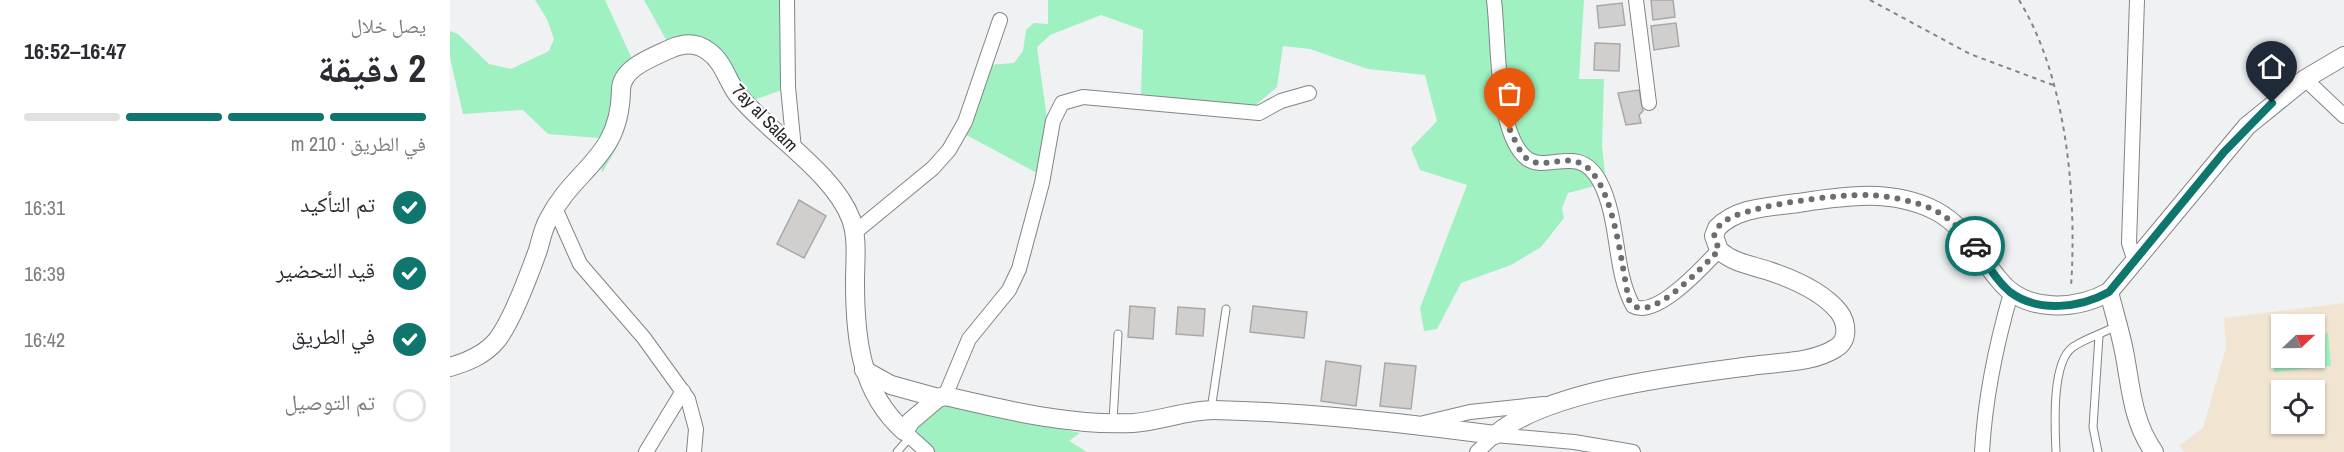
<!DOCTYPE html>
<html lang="ar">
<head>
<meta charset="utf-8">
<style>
  body { margin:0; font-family:"Archivo Narrow","Noto Naskh Arabic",sans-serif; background:#f7f7f7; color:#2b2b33; direction:rtl; height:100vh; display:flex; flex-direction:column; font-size:22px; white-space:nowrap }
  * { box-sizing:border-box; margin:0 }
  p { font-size:20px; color:#7c7c81 }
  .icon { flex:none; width:33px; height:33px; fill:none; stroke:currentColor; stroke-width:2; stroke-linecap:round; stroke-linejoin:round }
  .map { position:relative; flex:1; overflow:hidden; direction:ltr }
  .side { display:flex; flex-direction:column; background:#fff; width:450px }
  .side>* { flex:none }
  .needle { width:39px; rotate:68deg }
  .fabs { position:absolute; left:1821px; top:314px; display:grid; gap:12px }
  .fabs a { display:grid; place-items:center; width:54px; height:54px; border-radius:0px; background:#fff; box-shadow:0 2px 4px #0004; font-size:30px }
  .pin { position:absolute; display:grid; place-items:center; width:51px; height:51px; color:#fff; margin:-62px -26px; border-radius:50% 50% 50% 0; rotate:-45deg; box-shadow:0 0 6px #0007 }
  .pin .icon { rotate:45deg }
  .courier { position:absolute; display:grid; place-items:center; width:60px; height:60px; margin:-30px; border:4px solid #0f766e; border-radius:50%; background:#fff; color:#222; box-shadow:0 2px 8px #0007 }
  .overview em { font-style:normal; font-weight:800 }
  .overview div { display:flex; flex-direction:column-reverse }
  .overview { display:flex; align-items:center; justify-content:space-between; height:102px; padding:0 24px }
  h1 { font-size:39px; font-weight:800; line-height:45px }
  .bar { display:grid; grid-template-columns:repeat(4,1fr); gap:9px 6px; align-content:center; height:72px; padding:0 24px }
  .bar i { height:8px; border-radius:4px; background:#e1e1e2 }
  .bar .active { background:#0f766e }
  .bar p { grid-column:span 4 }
  ol { padding:0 24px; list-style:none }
  li { display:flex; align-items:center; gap:18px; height:66px }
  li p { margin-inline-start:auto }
  li .icon { padding:6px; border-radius:50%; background:#0f766e; color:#fff; stroke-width:4 }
  li:last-child { color:#7c7c81 }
  li i { width:33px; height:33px; border:3px solid #e1e1e2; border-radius:50% }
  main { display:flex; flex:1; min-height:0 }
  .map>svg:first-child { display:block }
</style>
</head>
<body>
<main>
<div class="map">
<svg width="1894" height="452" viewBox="0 0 1894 452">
  <rect width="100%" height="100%" fill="#eff1f3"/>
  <path fill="#f1e5d1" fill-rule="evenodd" d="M1894 303V452H1734L1730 445 1753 428 1776 348 1774 318ZM1832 324H1864V357H1832ZM1832 390H1864V423H1832Z"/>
  <g fill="#9ff1c2">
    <polygon points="85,0 155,0 183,61 218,43 194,0 343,0 332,90 298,102 274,54 248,39 184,63 167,106 173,129 168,145 152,173 149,138 98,134 73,110 13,114 0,58 0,31 8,34 39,64 61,69 99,51 104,39 97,19"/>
    <polygon points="598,0 1134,0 1129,79 1154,79 1152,146 1156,183 1118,193 1112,208 1114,218 1091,247 1061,265 1011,283 987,329 974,331 970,308 1017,185 970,170 961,148 987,121 975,75 918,69 860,49 833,46 827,87 801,109 691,94 693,30 651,15 600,35 587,47 598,126 589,174 507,130 538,65 564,63 573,51 576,30 584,23 598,24"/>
    <polygon points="1878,333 1881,366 1824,372 1822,340 1831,339 1832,357 1864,357 1865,335"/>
    <polygon points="505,405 630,433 619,441 637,452 483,452 462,430 490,406"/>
  </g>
  <g fill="#d1cfcd" stroke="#aba8a7" stroke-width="1.5">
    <polygon points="1201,0 1223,0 1225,17 1203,20"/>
    <polygon points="1172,3 1175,25 1149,28 1147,6"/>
    <polygon points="1226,23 1229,46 1204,50 1201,26"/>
    <polygon points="1145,43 1170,44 1169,71 1144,70"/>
    <polygon points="1189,90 1193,111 1189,115 1191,123 1176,125 1168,93"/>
    <polygon points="349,200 376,216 354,258 327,244"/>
    <polygon points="680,306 705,308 703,339 678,337"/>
    <polygon points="803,306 857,312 854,338 800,332"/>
    <polygon points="728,307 755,309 753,336 726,334"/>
    <polygon points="876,361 911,366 906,406 871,401"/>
    <polygon points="935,363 966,366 961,409 930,406"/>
  </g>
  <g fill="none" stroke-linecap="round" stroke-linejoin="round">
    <defs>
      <g id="service">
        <polyline points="761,410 776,309"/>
        <polyline points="663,421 668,334"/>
        <polyline points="447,452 461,436"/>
        <path d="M1606 452C1605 428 1601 362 1623 347 1636 338 1652 334 1666 326"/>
        <polyline points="1648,452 1643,427 1649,336"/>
      </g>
      <g id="minor">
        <polyline points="337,0 338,87 344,149"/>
        <path d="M1044 0C1049 38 1045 127 1074 156 1095 177 1128 140 1150 182 1170 221 1163 269 1183 306 1206 319 1253 267 1269 250"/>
        <polyline points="1186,0 1199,103"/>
        <polyline points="1855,79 1894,116"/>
        <polyline points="105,208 130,264 194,338 238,399 246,429 244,452"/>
        <polyline points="404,233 483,168 499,150 515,122 550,20"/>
        <polyline points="1685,262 1679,243 1687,0"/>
        <polyline points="495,396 519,339 559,290 569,269 592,183 603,121 612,103 633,97 809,113 831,101 859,93"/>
        <polyline points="974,423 1020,412 1094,404"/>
        <polyline points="454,431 477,452"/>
        <polyline points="196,452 233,391"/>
        <polyline points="1027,452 1045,435 1124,442 1183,452"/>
        <path d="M1532 452C1535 397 1546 345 1561 293"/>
      </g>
      <g id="tertiary">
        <path d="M1659 292C1664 312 1670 331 1674 351 1681 387 1682 421 1704 452"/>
        <path d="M0 367C17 362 35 355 47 340 62 321 79 275 88 250 91 240 93 229 98 220 125 167 170 159 171 90 171 68 203 57 220 49 233 43 246 42 258 51 274 62 277 81 288 95 319 133 384 173 401 219 408 238 405 261 405 282 405 337 410 392 454 431L461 421 488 398"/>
        <path d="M414 370 441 385 488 398 495 396C555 410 621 426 683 423 710 421 737 410 764 410 857 412 952 423 1045 435 1097 390 1232 375 1301 366 1328 362 1363 363 1386 348 1399 340 1397 323 1389 312 1373 292 1343 279 1319 271 1301 265 1283 263 1269 250L1264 236 1267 228C1287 207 1320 207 1348 203 1394 196 1442 188 1486 211 1516 227 1529 257 1550 281 1576 313 1626 310 1659 292L1797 126 1855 79 1894 56"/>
      </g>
    </defs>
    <use href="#service" stroke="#828486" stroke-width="9"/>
    <use href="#minor" stroke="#828486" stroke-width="16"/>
    <use href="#tertiary" stroke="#828486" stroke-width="20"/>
    <g stroke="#848586" stroke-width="2" stroke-dasharray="4.5 4.5" stroke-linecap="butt">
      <polyline points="1420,0 1520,54 1603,85"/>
      <path d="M1569 0C1617 78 1627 197 1621 287"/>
    </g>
    <use href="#service" stroke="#fff" stroke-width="7"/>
    <use href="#minor" stroke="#fff" stroke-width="14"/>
    <use href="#tertiary" stroke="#fff" stroke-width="18"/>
  </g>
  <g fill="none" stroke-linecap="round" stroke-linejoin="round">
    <path stroke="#6c6d6e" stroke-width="6" stroke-dasharray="0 10.8" d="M1060 130C1064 138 1068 148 1073 155 1091 175 1116 149 1138 168 1165 193 1171 264 1179 300 1195 331 1255 264 1269 250L1264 236C1267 228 1270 223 1278 219 1303 205 1388 194 1418 195 1436 196 1454 199 1472 205 1494 212 1511 229 1525 246"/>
    <path stroke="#0f766e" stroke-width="8" d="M1525 246C1536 261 1545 280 1560 292 1588 313 1630 308 1659 292L1774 152 1822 103"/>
  </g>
  <g text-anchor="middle" stroke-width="4.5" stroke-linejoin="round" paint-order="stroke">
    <g font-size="18" fill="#252626" stroke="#fff">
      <text transform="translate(315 118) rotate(46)" y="6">7ay al Salam</text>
    </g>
  </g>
</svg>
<div class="fabs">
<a><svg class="needle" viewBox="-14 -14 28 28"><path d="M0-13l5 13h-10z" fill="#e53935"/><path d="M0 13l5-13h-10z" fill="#7c7c81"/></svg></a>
<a><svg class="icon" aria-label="locate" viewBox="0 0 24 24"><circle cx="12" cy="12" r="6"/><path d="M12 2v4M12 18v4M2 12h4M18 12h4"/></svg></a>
</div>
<div class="pin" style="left:1060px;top:130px;background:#ea580c"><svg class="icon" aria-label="bag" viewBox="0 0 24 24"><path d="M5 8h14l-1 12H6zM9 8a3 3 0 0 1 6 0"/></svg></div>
<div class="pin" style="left:1822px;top:103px;background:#1f2937"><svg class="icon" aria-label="home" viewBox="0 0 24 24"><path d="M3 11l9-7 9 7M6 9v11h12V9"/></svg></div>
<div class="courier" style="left:1525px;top:246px"><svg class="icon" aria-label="car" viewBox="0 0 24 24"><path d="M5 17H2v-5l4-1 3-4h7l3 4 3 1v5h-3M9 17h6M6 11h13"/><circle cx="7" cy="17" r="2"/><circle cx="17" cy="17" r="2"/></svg></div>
</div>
<section class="side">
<div class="overview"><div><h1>2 دقيقة</h1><p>يصل خلال</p></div><em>16:47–16:52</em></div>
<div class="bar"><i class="active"></i><i class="active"></i><i class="active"></i><i></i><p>في الطريق · 210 m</p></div>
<ol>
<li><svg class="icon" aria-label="check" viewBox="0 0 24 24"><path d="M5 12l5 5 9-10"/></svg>تم التأكيد<p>16:31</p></li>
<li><svg class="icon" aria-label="check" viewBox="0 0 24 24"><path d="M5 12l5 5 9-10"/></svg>قيد التحضير<p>16:39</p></li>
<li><svg class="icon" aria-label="check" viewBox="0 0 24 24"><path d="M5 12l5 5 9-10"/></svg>في الطريق<p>16:42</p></li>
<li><i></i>تم التوصيل</li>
</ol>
</section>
</main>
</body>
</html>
